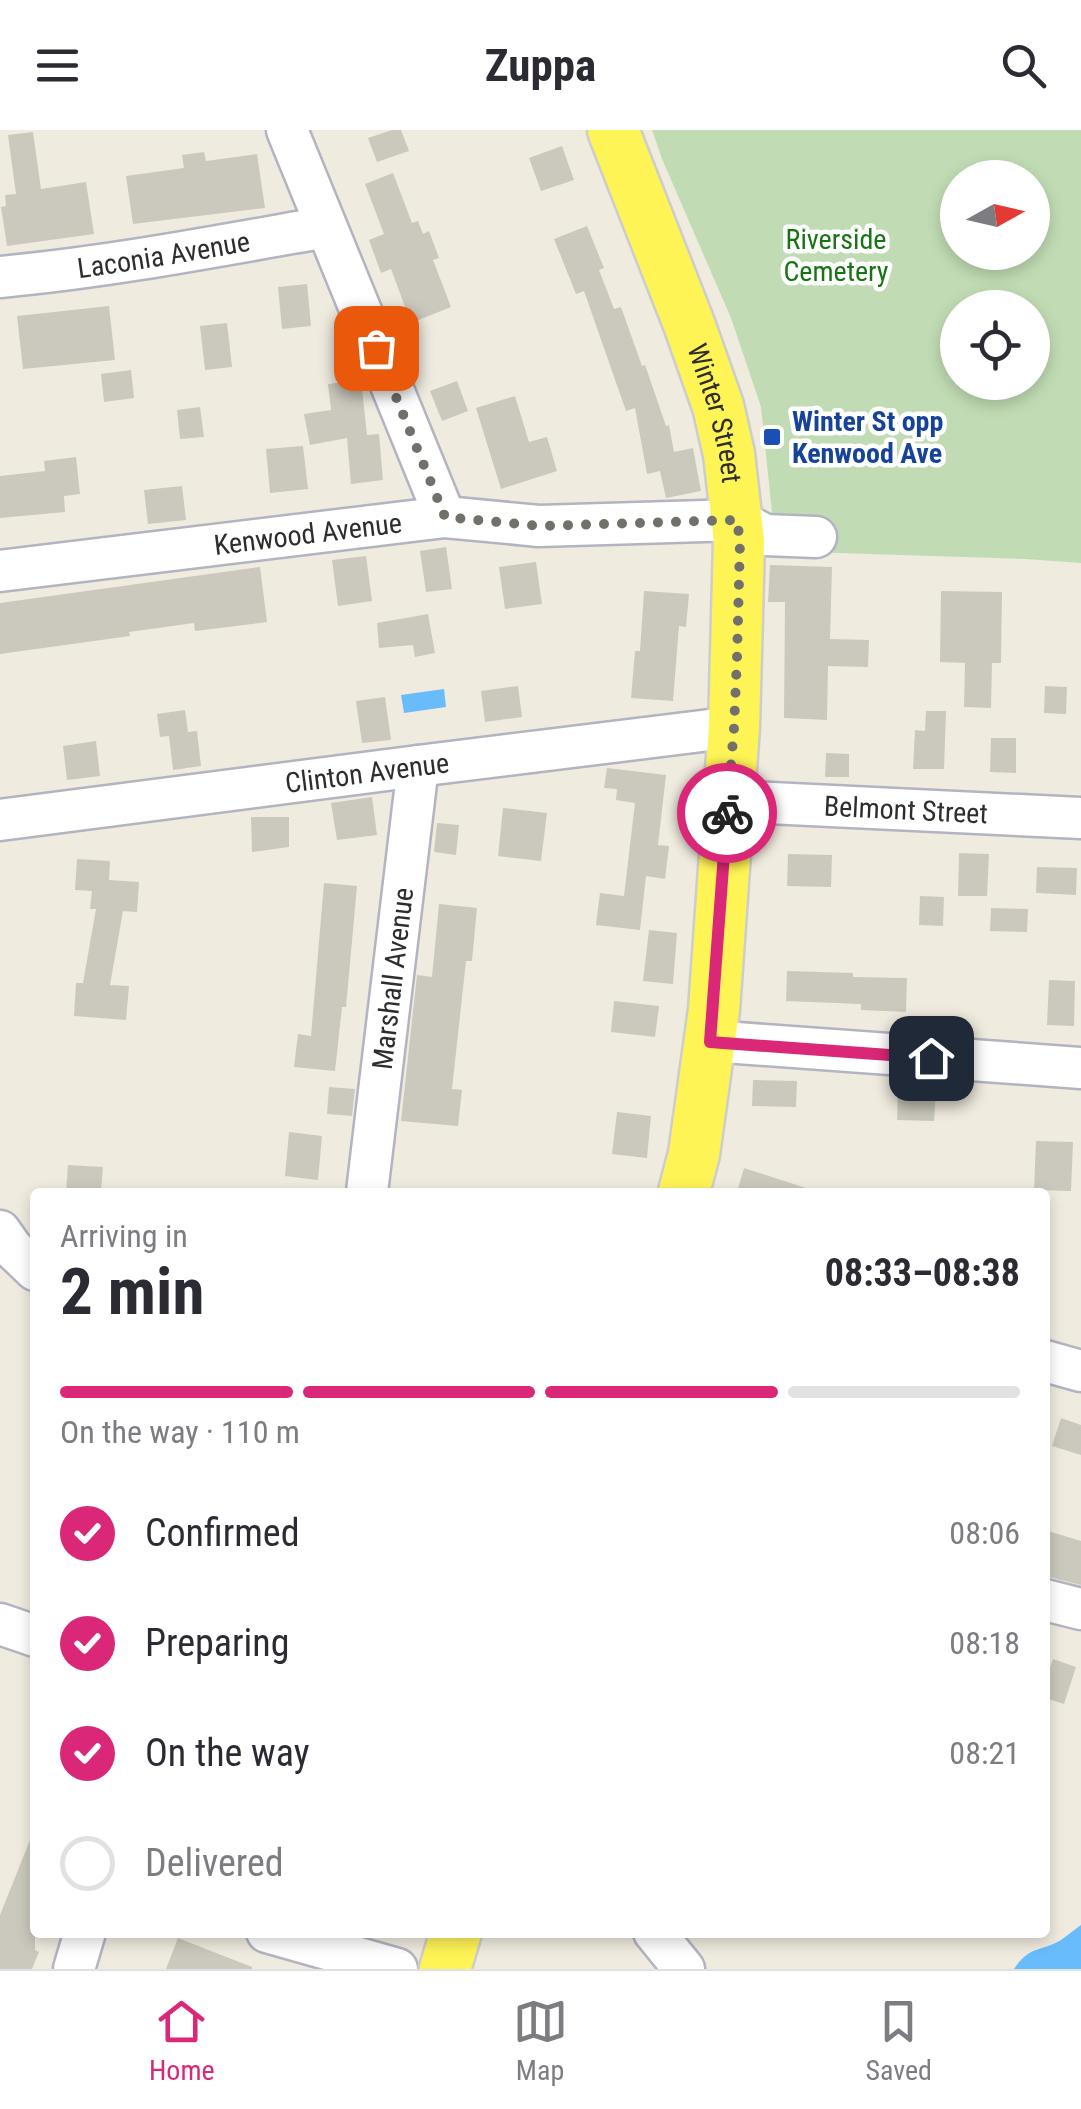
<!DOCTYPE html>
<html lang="en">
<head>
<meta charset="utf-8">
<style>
  body { margin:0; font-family:"Roboto Condensed",sans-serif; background:#f7f7f7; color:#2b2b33; height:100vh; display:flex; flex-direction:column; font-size:38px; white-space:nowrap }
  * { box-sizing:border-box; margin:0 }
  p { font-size:32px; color:#7c7c81 }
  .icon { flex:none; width:55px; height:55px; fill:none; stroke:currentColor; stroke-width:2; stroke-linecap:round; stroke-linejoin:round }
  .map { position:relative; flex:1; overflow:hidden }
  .sheet { position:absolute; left:30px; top:1058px; width:1020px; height:750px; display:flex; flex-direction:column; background:#fff; border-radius:10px; box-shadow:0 5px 15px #0003 }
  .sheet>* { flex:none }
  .needle { width:65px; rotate:82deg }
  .controls { position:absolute; left:940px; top:30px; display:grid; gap:20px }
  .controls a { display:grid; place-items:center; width:110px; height:110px; border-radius:50%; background:#fff; box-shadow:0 5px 15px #0003; font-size:50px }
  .pin { position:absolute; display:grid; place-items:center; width:85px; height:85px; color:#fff; margin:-42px; border-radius:20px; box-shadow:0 5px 15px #0006 }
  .courier { position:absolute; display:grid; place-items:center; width:100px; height:100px; margin:-50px; border:8px solid #db2777; border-radius:50%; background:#fff; color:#222; box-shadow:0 2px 12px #0007 }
  .headline em { font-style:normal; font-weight:700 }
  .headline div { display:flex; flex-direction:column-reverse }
  .headline { display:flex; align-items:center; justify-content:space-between; height:170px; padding:0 30px }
  h1 { font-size:65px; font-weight:700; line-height:75px }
  .bar { display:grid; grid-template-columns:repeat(4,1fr); gap:15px 10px; align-content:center; height:120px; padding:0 30px }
  .bar i { height:12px; border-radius:8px; background:#e1e1e2 }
  .bar .current { background:#db2777 }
  .bar p { grid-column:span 4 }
  ol { padding:0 30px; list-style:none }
  li { display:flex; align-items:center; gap:30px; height:110px }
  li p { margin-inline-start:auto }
  li .icon { padding:10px; border-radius:50%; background:#db2777; color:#fff; stroke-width:4 }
  li:last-child { color:#7c7c81 }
  li i { width:55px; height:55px; border:5px solid #e1e1e2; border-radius:50% }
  header { display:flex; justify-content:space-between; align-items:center; height:130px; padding:0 30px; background:#fff; font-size:45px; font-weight:700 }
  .tabs { display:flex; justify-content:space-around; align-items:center; height:140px; border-top:2px solid #e1e1e2; background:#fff; font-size:28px; color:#7c7c81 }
  .tabs a { display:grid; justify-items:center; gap:5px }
  .tabs .current { color:#db2777 }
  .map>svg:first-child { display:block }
</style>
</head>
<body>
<header><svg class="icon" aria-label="menu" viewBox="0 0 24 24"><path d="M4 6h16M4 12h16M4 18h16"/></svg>Zuppa<svg class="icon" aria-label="search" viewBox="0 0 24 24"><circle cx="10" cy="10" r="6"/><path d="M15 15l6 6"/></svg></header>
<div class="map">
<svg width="1081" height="1839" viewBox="0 0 1081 1839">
  <rect width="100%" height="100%" fill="#f0ebdf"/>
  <path fill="#c1dcb4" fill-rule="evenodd" d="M652 0H1081V433L1026 429 776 421 761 277 731 188 662 29ZM958 48H1032V122H958ZM958 178H1032V252H958Z"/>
  <g fill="#69bcfb">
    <polygon points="444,559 446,577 404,583 401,565"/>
    <path d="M1081 1795V1839H1014C1030 1815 1041 1822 1061 1810 1068 1805 1074 1800 1081 1795Z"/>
  </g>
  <g fill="#cbc9bd">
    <polygon points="392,0 401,0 409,21 377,32 368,8"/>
    <polygon points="33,2 41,59 86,52 94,104 7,116 1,77 6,76 5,65 16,64 8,5"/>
    <polygon points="562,16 574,50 541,61 529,28"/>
    <polygon points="204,22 206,31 257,24 265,78 133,94 126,46 184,38 182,25"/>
    <polygon points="393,43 412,93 418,91 423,104 429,101 439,128 433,130 451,177 411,193 391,139 381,143 369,110 384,104 365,54"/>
    <polygon points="587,96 604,138 599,140 614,179 621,177 642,236 645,235 666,296 669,295 674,322 693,318 701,361 666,368 660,341 647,344 635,278 626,281 584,161 576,164 554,109"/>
    <polygon points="307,154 311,196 282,199 278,157"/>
    <polygon points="109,176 115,230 23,239 17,186"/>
    <polygon points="227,193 232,237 205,240 200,196"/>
    <polygon points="131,240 134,268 104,272 101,244"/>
    <polygon points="361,250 367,305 379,304 383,350 351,354 347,308 310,315 304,284 331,280 328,254"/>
    <polygon points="457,251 468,281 442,291 430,261"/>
    <polygon points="515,266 529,312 547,307 557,341 501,359 476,278"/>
    <polygon points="200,277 204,307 180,309 177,280"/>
    <polygon points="303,316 308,359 270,363 266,319"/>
    <polygon points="76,327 80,364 64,366 65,382 0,388 0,346 45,341 44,331"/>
    <polygon points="182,356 186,390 148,394 144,360"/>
    <polygon points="446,417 452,459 426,462 420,421"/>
    <polygon points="366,426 372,471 338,476 332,430"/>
    <polygon points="536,432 542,474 505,479 499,437"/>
    <polygon points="770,435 832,437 830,509 869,510 868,537 828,536 827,590 784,588 785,472 768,472"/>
    <polygon points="260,437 267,492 195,501 194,493 129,502 130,506 0,524 0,473"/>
    <polygon points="644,461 689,464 686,497 679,496 673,571 631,568 635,521 640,521"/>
    <polygon points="941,461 1002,462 1001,533 992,533 991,578 964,577 965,533 940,532"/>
    <polygon points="428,484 435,523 415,527 413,515 379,518 377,493"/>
    <polygon points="518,556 522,587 485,592 481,561"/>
    <polygon points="1045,556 1067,557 1066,584 1044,583"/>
    <polygon points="385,567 391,610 362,613 356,571"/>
    <polygon points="185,580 188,602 197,601 201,636 173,640 169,606 160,607 157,584"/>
    <polygon points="926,581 946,581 944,639 913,639 915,600 925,601"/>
    <polygon points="991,608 1016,608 1016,643 990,642"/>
    <polygon points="96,611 100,646 67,650 63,616"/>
    <polygon points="826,623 849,624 849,647 825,647"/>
    <polygon points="607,638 666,645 658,715 669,716 665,749 646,746 640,800 596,795 600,763 624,766 635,673 616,670 617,659 604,658"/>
    <polygon points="372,667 377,705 337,710 331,673"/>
    <polygon points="503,678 547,683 541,731 498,726"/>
    <polygon points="251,687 289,687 289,717 252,722"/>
    <polygon points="437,693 459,695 456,725 434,722"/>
    <polygon points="959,723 989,724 987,766 958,766"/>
    <polygon points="788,724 832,725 831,757 787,756"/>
    <polygon points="77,729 110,731 109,750 139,752 137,782 123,781 110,855 129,856 126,890 74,886 76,853 83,853 96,779 90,779 92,761 75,760"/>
    <polygon points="1037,737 1077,738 1076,765 1036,763"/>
    <polygon points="324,753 357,756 346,877 342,877 335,941 294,937 298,904 311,906"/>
    <polygon points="920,766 944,767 943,796 919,795"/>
    <polygon points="439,774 477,778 472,831 466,831 452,959 462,960 458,996 401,991 417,845 432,847"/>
    <polygon points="991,778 1028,779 1027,802 990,801"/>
    <polygon points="649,800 677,803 673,854 643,851"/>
    <polygon points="787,841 853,843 853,847 907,848 906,882 861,880 861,874 786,871"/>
    <polygon points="1049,850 1075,851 1074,896 1047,895"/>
    <polygon points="614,871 659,876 655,907 611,902"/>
    <polygon points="753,950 797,951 796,977 752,976"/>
    <polygon points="329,957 355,959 352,986 327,984"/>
    <polygon points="898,960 936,961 934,991 897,990"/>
    <polygon points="617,982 651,986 647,1028 612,1024"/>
    <polygon points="289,1002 322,1006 318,1050 285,1046"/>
    <polygon points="1036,1011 1073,1012 1071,1061 1034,1060"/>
    <polygon points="68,1035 103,1037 101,1062 66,1062"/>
    <polygon points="744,1038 806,1058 805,1062 737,1062"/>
    <polygon points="1061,1288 1081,1295 1081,1325 1052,1316"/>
    <polygon points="1045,1400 1081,1411 1081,1455 1045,1446"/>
    <polygon points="1053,1529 1076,1537 1064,1574 1045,1568 1045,1554"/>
    <polygon points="34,1700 35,1820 39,1822 32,1839 0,1839 0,1785"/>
    <polygon points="178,1808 252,1837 252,1839 166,1839"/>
  </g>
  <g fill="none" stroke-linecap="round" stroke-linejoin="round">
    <defs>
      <g id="minor">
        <polyline points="287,0 445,387"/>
        <path id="s1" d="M0 147C109 137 218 116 326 97"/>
        <path id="s2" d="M0 441 445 387 539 396 737 390 765 405 816 407"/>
        <path id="s3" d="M728 671 1081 688"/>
        <path id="s4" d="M0 690 418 636 734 597"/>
        <polyline points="710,911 1081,938"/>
        <path id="s5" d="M367 1062 418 636"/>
        <polyline points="0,1101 12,1118 35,1140"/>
        <polyline points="1045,1231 1081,1241"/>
        <polyline points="1045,1470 1081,1479"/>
        <polyline points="0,1494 35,1506"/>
        <polyline points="267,1802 397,1839"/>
        <polyline points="654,1802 684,1839"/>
        <polyline points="74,1839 85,1802"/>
      </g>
      <g id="major">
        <path id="s6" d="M613 0 689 194 718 276 729 324 739 411 734 597 714 880 694 1024 684 1062"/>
        <polyline points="445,1839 456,1802"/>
      </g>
    </defs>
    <use href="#minor" stroke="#b3b3c2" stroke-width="45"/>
    <use href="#major" stroke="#cdcdcd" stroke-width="55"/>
    <use href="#minor" stroke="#fff" stroke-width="40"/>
    <use href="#major" stroke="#fff455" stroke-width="50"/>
  </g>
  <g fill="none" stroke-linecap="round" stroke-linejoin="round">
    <polyline stroke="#71706b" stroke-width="10" stroke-dasharray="0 18" points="376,218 445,387 540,396 737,390 740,412 737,528 734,598 727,683"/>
    <polyline stroke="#db2777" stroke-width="12" points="727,683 710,912 931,928"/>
  </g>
  <rect fill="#1a4fb4" stroke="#fff" stroke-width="4" x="762" y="297" width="20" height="20" rx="5"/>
  <g text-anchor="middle" stroke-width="9" stroke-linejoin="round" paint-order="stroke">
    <g font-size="28" fill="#177413" stroke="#fff">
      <text x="836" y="119">Riverside<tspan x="836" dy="32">Cemetery</tspan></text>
    </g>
    <g font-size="28" fill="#2d2d2d" stroke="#fff">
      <text dy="10" stroke="none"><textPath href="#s1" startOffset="165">Laconia Avenue</textPath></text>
      <text dy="10" stroke="none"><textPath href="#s6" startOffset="302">Winter Street</textPath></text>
      <text dy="10" stroke="none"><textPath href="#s2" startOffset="310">Kenwood Avenue</textPath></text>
      <text dy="10" stroke="none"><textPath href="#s4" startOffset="370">Clinton Avenue</textPath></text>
      <text dy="10" stroke="none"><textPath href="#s3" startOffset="178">Belmont Street</textPath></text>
      <text dy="10" stroke="none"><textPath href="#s5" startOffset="215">Marshall Avenue</textPath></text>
    </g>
    <g font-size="28" font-weight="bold" fill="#164399" stroke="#fff" text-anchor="start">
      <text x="792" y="301">Winter St opp<tspan x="792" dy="32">Kenwood Ave</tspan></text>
    </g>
  </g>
</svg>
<div class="controls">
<a><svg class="needle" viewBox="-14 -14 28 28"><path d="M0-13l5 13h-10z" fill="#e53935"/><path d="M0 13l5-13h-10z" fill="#7c7c81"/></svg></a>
<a><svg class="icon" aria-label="locate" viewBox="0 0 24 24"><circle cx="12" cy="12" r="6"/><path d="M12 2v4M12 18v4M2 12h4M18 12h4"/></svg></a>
</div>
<div class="pin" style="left:376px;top:218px;background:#ea580c"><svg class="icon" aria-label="bag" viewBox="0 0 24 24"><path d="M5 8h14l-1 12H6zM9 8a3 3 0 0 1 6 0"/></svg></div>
<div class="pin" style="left:931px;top:928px;background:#1f2937"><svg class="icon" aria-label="home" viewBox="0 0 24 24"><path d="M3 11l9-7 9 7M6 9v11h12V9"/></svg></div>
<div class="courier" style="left:727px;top:683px"><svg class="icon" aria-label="bike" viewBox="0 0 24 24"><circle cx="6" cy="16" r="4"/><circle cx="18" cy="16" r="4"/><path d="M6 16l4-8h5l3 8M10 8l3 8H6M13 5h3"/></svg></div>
<section class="sheet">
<div class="headline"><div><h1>2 min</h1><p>Arriving in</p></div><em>08:33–08:38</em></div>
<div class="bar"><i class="current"></i><i class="current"></i><i class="current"></i><i></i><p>On the way · 110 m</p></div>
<ol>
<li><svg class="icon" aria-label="check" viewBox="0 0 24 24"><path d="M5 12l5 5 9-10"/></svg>Confirmed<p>08:06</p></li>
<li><svg class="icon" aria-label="check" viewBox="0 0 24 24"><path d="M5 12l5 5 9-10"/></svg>Preparing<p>08:18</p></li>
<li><svg class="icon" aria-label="check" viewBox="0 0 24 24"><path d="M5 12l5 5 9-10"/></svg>On the way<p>08:21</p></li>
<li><i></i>Delivered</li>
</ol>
</section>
</div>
<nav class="tabs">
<a class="current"><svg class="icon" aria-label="home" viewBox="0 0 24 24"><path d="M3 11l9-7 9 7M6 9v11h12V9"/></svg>Home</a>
<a><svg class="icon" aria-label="map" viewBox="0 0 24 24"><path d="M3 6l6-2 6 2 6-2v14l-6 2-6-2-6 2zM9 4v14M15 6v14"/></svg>Map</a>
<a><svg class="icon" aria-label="saved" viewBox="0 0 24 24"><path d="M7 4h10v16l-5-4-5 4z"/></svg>Saved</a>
</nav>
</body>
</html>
